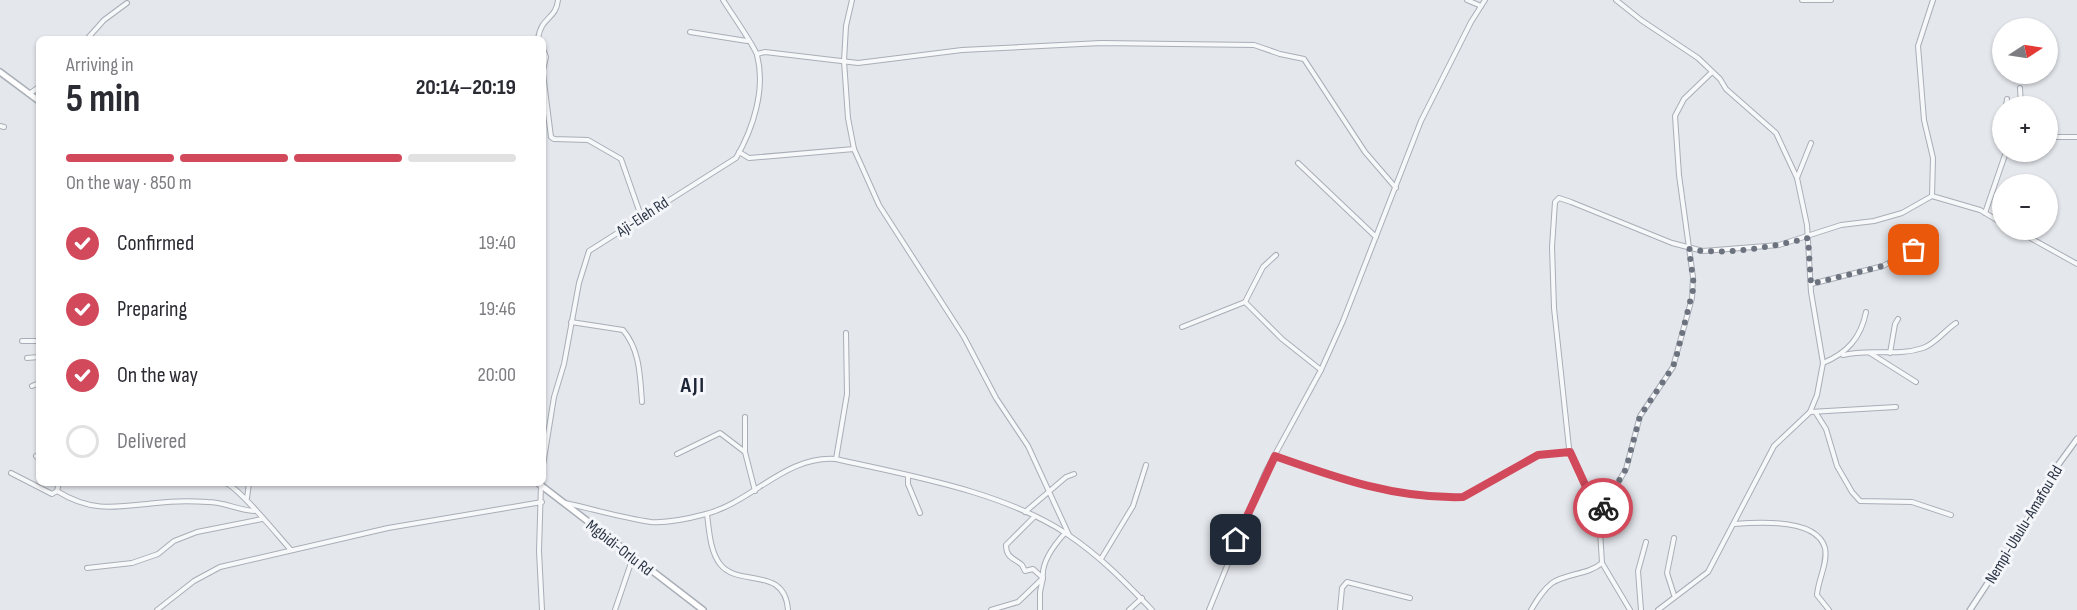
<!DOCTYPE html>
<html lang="en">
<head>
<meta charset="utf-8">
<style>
  body { margin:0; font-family:"Sofia Sans Condensed",sans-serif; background:#f2f2f3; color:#2b2b33; height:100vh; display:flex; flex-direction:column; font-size:22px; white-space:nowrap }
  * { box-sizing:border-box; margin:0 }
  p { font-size:20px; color:#7c7c81 }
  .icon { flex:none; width:33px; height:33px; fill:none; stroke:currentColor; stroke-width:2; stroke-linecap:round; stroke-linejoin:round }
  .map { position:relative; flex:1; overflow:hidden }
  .side { position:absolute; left:36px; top:36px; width:510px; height:450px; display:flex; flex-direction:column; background:#fff; border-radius:9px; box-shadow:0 2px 4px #0004 }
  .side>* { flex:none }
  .needle { width:39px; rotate:78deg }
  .controls { position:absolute; left:1992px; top:18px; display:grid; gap:12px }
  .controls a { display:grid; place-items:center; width:66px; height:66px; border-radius:50%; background:#fff; box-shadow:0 2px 4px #0004; font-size:30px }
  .pin { position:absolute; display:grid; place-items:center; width:51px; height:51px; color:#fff; margin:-26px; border-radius:12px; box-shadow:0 3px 9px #0006 }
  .courier { position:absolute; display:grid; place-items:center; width:60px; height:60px; margin:-30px; border:4px solid #d1495b; border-radius:50%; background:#fff; color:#222; box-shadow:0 2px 8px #0007 }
  .overview em { font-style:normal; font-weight:700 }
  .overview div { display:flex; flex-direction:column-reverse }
  .overview { display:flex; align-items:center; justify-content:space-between; height:102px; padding:0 30px }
  h1 { font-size:39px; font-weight:700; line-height:45px }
  .bar { display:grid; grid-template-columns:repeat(4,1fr); gap:9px 6px; align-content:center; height:72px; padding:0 30px }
  .bar i { height:8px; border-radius:4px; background:#e1e1e2 }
  .bar .current { background:#d1495b }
  .bar p { grid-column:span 4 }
  ol { padding:0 30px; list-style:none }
  li { display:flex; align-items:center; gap:18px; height:66px }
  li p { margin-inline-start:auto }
  li .icon { padding:6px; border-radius:50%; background:#d1495b; color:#fff; stroke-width:4 }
  li:last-child { color:#7c7c81 }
  li i { width:33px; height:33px; border:3px solid #e1e1e2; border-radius:50% }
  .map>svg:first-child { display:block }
</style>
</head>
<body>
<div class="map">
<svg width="2077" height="610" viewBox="0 0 2077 610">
  <rect width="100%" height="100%" fill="#e4e7ec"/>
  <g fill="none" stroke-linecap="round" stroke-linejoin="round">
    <defs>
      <g id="minor">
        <polyline points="852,0 846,26 844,61 848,118 854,149 879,205 964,337 996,398 1028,446 1069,535"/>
        <polyline points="1467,0 1481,6"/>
        <polyline points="1616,0 1641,20 1698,58 1720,79 1726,89 1776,133 1797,178"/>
        <polyline points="1802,0 1831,0"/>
        <polyline points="690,32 747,41"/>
        <polyline points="87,39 104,20 127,3"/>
        <path d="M538 39C541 16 556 20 558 0"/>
        <polyline points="543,49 546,57 543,70"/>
        <polyline points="757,54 765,52 858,63 962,50 1101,43 1254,45 1280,54 1304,59 1365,152 1396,188"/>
        <polyline points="543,74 551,137 554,139 588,140 621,159 641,216"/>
        <polyline points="2020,88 2021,106"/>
        <polyline points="29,94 39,87"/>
        <polyline points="2006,106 2007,99"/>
        <polyline points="0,126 4,127"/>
        <polyline points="2048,137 2077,137"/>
        <polyline points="739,152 749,158 854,149"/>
        <polyline points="1298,163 1376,237"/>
        <polyline points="1932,196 1933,158 1924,120 1918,46 1933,0"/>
        <polyline points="1985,213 2006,152"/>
        <polyline points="2016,230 2077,264"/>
        <polyline points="1811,284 1883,266 1922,244"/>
        <polyline points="1245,302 1263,267 1276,255"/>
        <path d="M571 322 623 330C640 350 640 376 642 402"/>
        <polyline points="1182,327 1245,302 1282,339 1321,370"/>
        <polyline points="22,341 39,341"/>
        <polyline points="1870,353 1916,382"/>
        <polyline points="1890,353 1895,324 1898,319"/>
        <path d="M1843 355C1870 348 1896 357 1923 348 1935 344 1945 330 1956 323"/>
        <polyline points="27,358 39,357"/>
        <path d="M1823 363C1847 353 1861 338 1866 312"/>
        <polyline points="32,386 39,383"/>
        <polyline points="1810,412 1896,407"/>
        <polyline points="1816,413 1826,429 1837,466 1852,492 1860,501 1912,502 1951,515"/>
        <polyline points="745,417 745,452 755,491"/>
        <polyline points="677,454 720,433 745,452"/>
        <polyline points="36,456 39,459"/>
        <path d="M1275 456C1337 478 1396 500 1463 497L1538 455 1570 452"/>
        <polyline points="836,459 847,394 846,333"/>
        <path d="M543 465 554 397 564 364 579 283 589 251 736 158C753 129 766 89 757 55 755 47 730 11 723 0"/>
        <polyline points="11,473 52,494 57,491 59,483"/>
        <polyline points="908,477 908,484 920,513"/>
        <path d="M225 483C237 485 279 537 291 550"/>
        <polyline points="541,484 539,551 542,610"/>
        <path d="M57 491C92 513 117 507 156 503 173 501 191 501 208 502 224 502 238 510 254 511"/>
        <polyline points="247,498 249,483"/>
        <path d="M565 503C593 509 622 518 651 522 666 523 691 518 706 514 752 502 786 455 836 459 910 476 1002 491 1067 534 1100 556 1125 582 1152 610"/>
        <polyline points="1025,512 1066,477 1074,474"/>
        <path d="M707 514C709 530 710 551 720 564 738 588 785 565 788 610"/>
        <polyline points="1599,515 1626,469 1640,416 1673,367 1692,298 1693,277 1679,175 1675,116 1684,99 1711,73"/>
        <path d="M1034 517 1006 545C1006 558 1014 558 1022 565L1025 571 1033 569 1043 578 1040 592V610"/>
        <path d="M1734 524C1757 522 1817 518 1825 548 1828 563 1818 580 1817 595L1829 610"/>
        <polyline points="1674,538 1667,573 1674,595"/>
        <polyline points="1101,559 1133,506 1146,465"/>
        <polyline points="87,568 132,563 158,554 174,541 197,532 262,519"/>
        <polyline points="157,610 194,581 220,567 388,528 542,502"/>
        <polyline points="615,610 633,557"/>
        <path d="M991 610 1018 602 1043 578C1041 562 1055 544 1065 533"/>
        <polyline points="1129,610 1142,598"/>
        <polyline points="1209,610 1265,473 1321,370 1343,321 1421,121 1471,22 1485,0"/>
        <polyline points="1340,610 1342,588 1347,582 1410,598"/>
        <path d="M1531 610C1537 600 1543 590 1552 583 1567 573 1588 575 1602 563"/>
        <polyline points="1630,610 1602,563 1599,515 1569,448 1554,308 1552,247 1555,202 1559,198 1571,202 1672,243 1703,251 1779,245 1841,225 1874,221 1902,213 1932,196 1980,210 2002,223"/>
        <polyline points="1641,610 1638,571 1646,542"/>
        <polyline points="1658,610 1708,572 1774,446 1810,412 1817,395 1823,363 1811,292 1807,225 1797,178 1811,143"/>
      </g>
      <polyline id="tertiary" points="1970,610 2018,537 2050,476 2077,439"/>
      <g id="secondary">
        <polyline points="0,72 39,101"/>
        <polyline points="538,483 703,610"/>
      </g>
    </defs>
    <use href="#minor" stroke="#a9aeb7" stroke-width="6"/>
    <use href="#tertiary" stroke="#a9aeb7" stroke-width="7"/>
    <use href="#secondary" stroke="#a9aeb7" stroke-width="8"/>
    <use href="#minor" stroke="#f7f8fa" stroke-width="4"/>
    <use href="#tertiary" stroke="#f7f8fa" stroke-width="4.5"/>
    <use href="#secondary" stroke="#fff" stroke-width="5"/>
  </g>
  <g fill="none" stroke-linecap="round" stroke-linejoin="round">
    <path stroke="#6c737f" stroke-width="6" stroke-dasharray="0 10.8" d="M1603 508 1626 469 1640 416 1673 367 1677 354 1694 286 1689 249C1726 256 1771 247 1808 238L1811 284 1883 266 1914 250"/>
    <path stroke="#d1495b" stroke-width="8" d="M1236 540 1275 456C1337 478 1396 499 1463 497L1538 455 1570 452 1599 515 1603 508"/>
  </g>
  <g text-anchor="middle" stroke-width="6" stroke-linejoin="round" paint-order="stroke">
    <g font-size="16" fill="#2b3445" stroke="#f4f6f9">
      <text transform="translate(642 216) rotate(-33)" y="6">Aji-Eleh Rd</text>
      <text transform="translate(2023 524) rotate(-59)" y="6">Nempi-Ubulu-Amafou Rd</text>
      <text transform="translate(620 547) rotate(38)" y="6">Mgbidi-Orlu Rd</text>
    </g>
    <g font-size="22" font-weight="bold" letter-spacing="1.5" fill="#1d2536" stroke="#f4f6f9">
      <text x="693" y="392">AJI</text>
    </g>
  </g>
</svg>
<div class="controls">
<a><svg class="needle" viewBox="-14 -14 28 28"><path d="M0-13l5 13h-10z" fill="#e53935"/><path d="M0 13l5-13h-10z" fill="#7c7c81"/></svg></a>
<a>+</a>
<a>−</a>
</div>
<div class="pin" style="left:1914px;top:250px;background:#ea580c"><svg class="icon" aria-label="bag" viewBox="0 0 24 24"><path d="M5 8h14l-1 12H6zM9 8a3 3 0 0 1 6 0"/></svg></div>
<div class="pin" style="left:1236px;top:540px;background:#1f2937"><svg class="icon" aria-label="home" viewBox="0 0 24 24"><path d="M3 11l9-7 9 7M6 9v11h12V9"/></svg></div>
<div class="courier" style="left:1603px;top:508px"><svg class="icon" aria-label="bike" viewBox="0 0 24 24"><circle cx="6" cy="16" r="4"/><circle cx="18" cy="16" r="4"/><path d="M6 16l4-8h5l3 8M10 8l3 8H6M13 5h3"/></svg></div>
<section class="side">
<div class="overview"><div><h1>5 min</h1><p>Arriving in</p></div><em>20:14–20:19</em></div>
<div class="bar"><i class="current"></i><i class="current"></i><i class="current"></i><i></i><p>On the way · 850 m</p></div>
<ol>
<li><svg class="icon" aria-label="check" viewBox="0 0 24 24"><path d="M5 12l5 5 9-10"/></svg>Confirmed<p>19:40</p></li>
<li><svg class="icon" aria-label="check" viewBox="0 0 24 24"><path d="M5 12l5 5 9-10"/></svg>Preparing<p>19:46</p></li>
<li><svg class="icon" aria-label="check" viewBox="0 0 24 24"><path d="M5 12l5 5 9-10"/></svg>On the way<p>20:00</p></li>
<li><i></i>Delivered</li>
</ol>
</section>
</div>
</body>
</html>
